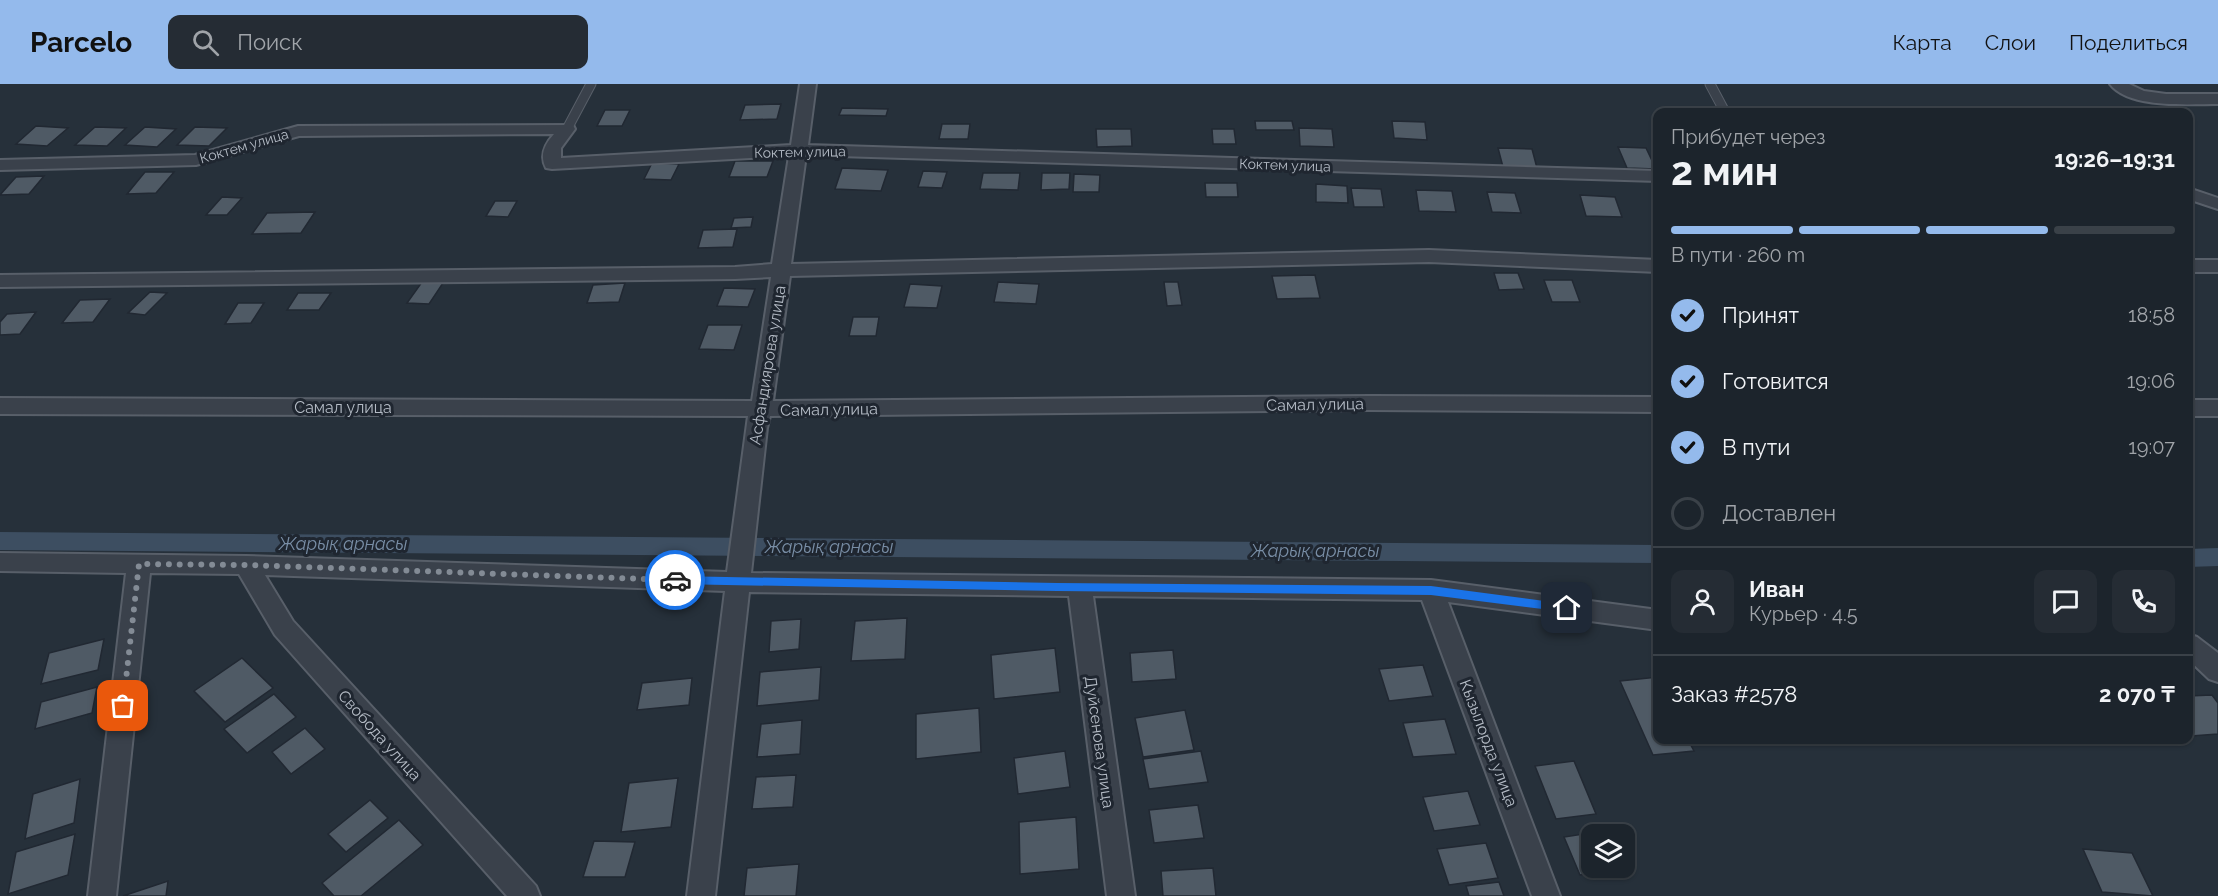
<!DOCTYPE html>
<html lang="ru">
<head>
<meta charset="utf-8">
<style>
  body { margin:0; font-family:Raleway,sans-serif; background:#252c34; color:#f1f3f6; height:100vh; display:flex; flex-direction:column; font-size:22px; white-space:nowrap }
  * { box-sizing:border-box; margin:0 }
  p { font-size:20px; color:#a0a4a9 }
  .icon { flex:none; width:33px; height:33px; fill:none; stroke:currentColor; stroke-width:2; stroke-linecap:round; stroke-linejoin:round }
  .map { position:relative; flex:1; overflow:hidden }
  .drawer { position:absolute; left:1653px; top:24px; width:540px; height:636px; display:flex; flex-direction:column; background:#1c242c; border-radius:12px; box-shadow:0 2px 4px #0004,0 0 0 2px #3a4148 }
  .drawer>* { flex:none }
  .buttons { position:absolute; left:1581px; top:740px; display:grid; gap:12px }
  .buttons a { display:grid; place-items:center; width:54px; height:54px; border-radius:12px; background:#1c242c; box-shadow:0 2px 4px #0004,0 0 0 2px #3a4148; font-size:30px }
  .pin { position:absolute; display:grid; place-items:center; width:51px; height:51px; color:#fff; margin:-26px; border-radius:12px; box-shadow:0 3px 9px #0006 }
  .courier { position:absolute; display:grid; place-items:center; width:60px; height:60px; margin:-30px; border:4px solid #1a73e8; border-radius:50%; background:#fff; color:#222; box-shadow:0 2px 8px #0007 }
  .overview em { font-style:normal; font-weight:700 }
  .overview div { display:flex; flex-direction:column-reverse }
  .overview { display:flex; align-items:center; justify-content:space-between; height:102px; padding:0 18px }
  h1 { font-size:39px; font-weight:700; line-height:45px }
  .bar { display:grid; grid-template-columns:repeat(4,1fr); gap:9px 6px; align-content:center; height:72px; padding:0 18px }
  .bar i { height:8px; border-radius:4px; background:#3a4148 }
  .bar .on { background:#94baec }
  .bar p { grid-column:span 4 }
  .line { display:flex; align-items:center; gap:15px; padding:0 18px; border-top:2px solid #3a4148 }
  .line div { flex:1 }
  .round { display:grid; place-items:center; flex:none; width:63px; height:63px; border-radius:12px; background:#252c34 }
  ol { padding:0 18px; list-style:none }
  li { display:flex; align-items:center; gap:18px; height:66px }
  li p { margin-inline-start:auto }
  li .icon { padding:6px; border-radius:50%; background:#94baec; color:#111; stroke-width:4 }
  li:last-child { color:#a0a4a9 }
  li i { width:33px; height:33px; border:3px solid #3a4148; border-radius:50% }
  header { display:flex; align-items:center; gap:36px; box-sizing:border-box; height:84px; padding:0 30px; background:#94baec; color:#111 }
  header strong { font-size:28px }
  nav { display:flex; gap:33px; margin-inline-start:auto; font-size:21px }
  .search { width:420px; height:54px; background:#252c34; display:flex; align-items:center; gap:15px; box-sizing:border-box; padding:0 21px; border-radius:12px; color:#a0a4a9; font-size:22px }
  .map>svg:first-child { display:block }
</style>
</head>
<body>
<header>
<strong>Parcelo</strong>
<div class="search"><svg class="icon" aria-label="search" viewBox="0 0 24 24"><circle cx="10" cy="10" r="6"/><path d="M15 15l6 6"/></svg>Поиск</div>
<nav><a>Карта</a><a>Слои</a><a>Поделиться</a></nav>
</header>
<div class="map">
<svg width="2218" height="812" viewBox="0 0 2218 812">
  <rect width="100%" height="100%" fill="#26303a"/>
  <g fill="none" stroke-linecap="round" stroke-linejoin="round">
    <g fill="#3d4e61" fill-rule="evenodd">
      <polygon points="0,448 1658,461 1658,479 0,466"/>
      <polygon points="2218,464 2218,482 2188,483 2188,465"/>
    </g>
  </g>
  <g fill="#4f5a65" stroke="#212832" stroke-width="1.5">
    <polygon points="781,20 777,35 740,36 745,21"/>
    <polygon points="842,24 888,25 886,32 839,31"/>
    <polygon points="605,26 630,26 622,42 597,42"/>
    <polygon points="1255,37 1292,37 1294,46 1256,46"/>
    <polygon points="1392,37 1425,38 1427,56 1394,54"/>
    <polygon points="942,40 970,40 968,55 939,55"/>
    <polygon points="36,42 68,44 47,62 16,60"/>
    <polygon points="95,43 126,44 107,62 75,61"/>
    <polygon points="145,43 176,45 157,63 125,61"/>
    <polygon points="195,43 227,44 209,62 177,61"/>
    <polygon points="1299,44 1332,45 1334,63 1300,62"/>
    <polygon points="1096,45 1131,45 1132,62 1097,63"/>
    <polygon points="1212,45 1234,45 1236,60 1213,60"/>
    <polygon points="1618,63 1646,64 1656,85 1627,84"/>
    <polygon points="1498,64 1532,65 1537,84 1503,83"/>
    <polygon points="735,77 773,77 767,93 729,93"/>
    <polygon points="652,79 679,80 671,96 644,95"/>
    <polygon points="842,84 888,86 881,107 835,105"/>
    <polygon points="923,87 947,88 942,104 918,103"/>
    <polygon points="145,88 174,88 156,109 127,110"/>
    <polygon points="983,89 1020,89 1018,106 980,105"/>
    <polygon points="1042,89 1070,89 1069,105 1041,106"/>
    <polygon points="1074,90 1100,91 1099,108 1073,108"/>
    <polygon points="44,92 29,110 0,111 16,93"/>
    <polygon points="1205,99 1237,99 1238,113 1206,113"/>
    <polygon points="1316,100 1347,102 1348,119 1316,118"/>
    <polygon points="1351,104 1381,105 1384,123 1354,123"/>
    <polygon points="1416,106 1452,107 1456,128 1419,127"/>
    <polygon points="1487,108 1515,109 1521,129 1492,128"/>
    <polygon points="1580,111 1615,113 1622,133 1586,132"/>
    <polygon points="222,113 242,114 227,131 206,131"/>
    <polygon points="495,117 517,117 508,133 486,132"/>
    <polygon points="315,128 301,149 252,150 267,129"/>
    <polygon points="753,133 751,143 731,144 734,134"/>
    <polygon points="737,145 733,163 698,164 703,146"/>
    <polygon points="1494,189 1518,189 1524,205 1499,206"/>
    <polygon points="1315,191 1320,214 1277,215 1272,192"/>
    <polygon points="1544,196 1572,196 1580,218 1552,218"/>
    <polygon points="422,198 443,199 429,220 407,219"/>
    <polygon points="998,198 1039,200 1036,220 994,218"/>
    <polygon points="1164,198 1178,198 1182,221 1167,222"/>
    <polygon points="625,199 619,218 587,219 593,201"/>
    <polygon points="910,200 942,202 937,224 904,223"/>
    <polygon points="724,204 755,205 748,223 717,222"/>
    <polygon points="150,208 167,209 145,231 128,229"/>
    <polygon points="298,209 331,209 319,226 287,226"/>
    <polygon points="110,215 93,238 62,239 80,216"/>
    <polygon points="238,219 264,219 251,239 225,240"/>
    <polygon points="36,228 20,250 0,251 0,238 7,230"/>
    <polygon points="853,233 879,233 876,252 849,252"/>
    <polygon points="708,241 742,241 734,266 699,265"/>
    <polygon points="907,534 905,575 851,577 855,537"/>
    <polygon points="801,535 799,565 769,568 771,537"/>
    <polygon points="104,555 98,586 41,600 49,569"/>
    <polygon points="1055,564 1060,608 994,615 991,571"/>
    <polygon points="1173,566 1176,595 1132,598 1130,569"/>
    <polygon points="242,574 273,604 225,638 194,607"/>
    <polygon points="1423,581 1433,612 1389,617 1379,585"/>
    <polygon points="821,583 819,616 757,622 760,588"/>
    <polygon points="1658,593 1658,656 1688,656 1694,667 1653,671 1620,597"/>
    <polygon points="692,594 689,621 637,626 642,599"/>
    <polygon points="97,603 92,629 35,645 41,618"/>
    <polygon points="274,610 296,633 247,669 224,645"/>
    <polygon points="2212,611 2218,619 2218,650 2191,652 2188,649 2188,612"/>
    <polygon points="979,624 981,668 916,675 916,630"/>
    <polygon points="1185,626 1194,666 1143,673 1135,634"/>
    <polygon points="1445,635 1456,670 1413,673 1403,639"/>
    <polygon points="802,636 800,670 757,673 761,640"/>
    <polygon points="305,644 325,665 291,690 272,668"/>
    <polygon points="1065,667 1070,703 1018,710 1014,674"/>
    <polygon points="1201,667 1208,698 1149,705 1143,675"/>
    <polygon points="1574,677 1596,730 1556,735 1535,682"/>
    <polygon points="796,691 793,723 752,725 756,693"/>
    <polygon points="678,694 671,743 621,748 629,699"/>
    <polygon points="80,695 74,739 25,755 33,710"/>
    <polygon points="1468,707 1480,741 1434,747 1423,713"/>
    <polygon points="370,716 388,734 346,768 328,750"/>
    <polygon points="1198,721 1204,754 1154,759 1149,726"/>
    <polygon points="1076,733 1079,785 1020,790 1019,738"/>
    <polygon points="399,736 423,761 361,812 334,812 322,799"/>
    <polygon points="1609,746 1610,750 1592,750 1592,783 1624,782 1626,784 1580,791 1564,753"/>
    <polygon points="75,750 68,791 8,810 16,768"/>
    <polygon points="594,757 635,758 625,793 583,793"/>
    <polygon points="1486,759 1498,794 1449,801 1437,765"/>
    <polygon points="2083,765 2132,769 2153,812 2102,808"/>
    <polygon points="799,780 796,812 744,812 747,784"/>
    <polygon points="1213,784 1216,812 1163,812 1161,787"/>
    <polygon points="168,797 166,812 123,812"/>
    <polygon points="1499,798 1504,812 1469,812 1466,802"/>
  </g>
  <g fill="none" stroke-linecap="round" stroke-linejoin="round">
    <defs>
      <g id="service">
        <polyline points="1710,0 1725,28"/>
        <polyline points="567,45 591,0"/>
      </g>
      <g id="minor">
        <path d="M800 0H816L808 61 1658 87V97L806 71 791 180 1429 166 1658 176V188L1429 178 790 192 773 317 1370 312 1658 313V328L1370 326 770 332 767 344 751 489 1431 496 1658 526V546L1448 518 1560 812H1532L1422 516 1093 512 1135 812H1107L1069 512 749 508 715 812H687L725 507 265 491 293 537 536 802 540 812H507L275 551 239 490 150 489 116 812H88L126 489 0 487V469L246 472 727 488 748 332 0 330V314L752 317 771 193 735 195 0 203V191L735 183 772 180 789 72 552 85 546 84C539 71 545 60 554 50L299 52 196 81 0 86V76L195 71 298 42 573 41 575 45 561 64V74L791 61Z"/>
        <path d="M2110 0H2129L2144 7 2166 10H2218V20C2189 20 2129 25 2110 0Z"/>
        <polygon points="2188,104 2218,114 2218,125 2188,115"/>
        <rect x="2188" y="176" width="30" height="12"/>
        <rect x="2188" y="316" width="30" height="16"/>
        <polygon points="2188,550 2197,553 2218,569 2218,598 2209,595 2188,575"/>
      </g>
    </defs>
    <use href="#service" stroke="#585f69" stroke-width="11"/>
    <use href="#minor" stroke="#585f69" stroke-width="4"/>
    <use href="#service" stroke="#3a414b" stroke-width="9"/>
    <use href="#minor" fill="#3a414b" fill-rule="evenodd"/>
  </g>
  <polygon fill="#1a73e8" points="675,492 1057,499 1431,502 1567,520 1572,524 1567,528 1431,511 1057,507 675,500 669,496"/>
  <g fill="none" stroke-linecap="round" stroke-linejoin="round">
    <polyline stroke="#838b95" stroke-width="6" stroke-dasharray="0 10.8" points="123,622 139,480 246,481 675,496"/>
  </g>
  <g text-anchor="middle" stroke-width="6" stroke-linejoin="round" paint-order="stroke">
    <g font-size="14" fill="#b5bcc6" stroke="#1f2630">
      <text transform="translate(244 62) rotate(-16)" y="5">Коктем улица</text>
      <text transform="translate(800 68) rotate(-1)" y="5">Коктем улица</text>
      <text transform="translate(1285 81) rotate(2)" y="5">Коктем улица</text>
    </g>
    <g font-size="16" fill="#b5bcc6" stroke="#1f2630">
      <text transform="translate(767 281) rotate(-81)" y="6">Асфандиярова улица</text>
      <text transform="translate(1315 320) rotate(-1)" y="6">Самал улица</text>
      <text x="343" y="329">Самал улица</text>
      <text transform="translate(829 325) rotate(-1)" y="6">Самал улица</text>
      <text transform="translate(380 651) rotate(48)" y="6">Свобода улица</text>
      <text transform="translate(1100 658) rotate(82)" y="6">Дуйсенова улица</text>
      <text transform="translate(1489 659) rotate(69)" y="6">Кызылорда улица</text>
    </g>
    <g font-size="18" font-style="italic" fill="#798ea6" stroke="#1f2630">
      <text x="343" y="466">Жарық арнасы</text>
      <text x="829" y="469">Жарық арнасы</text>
      <text x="1315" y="473">Жарық арнасы</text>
    </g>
  </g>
</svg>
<div class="buttons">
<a><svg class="icon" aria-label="layers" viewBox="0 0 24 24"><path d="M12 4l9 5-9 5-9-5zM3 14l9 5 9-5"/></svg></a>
</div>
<div class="pin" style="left:123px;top:622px;background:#ea580c"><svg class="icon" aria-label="bag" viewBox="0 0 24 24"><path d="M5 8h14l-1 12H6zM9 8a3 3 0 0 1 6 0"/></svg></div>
<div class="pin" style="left:1567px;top:524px;background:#1f2937"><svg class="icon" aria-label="home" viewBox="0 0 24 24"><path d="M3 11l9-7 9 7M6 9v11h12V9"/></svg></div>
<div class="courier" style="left:675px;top:496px"><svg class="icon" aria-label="car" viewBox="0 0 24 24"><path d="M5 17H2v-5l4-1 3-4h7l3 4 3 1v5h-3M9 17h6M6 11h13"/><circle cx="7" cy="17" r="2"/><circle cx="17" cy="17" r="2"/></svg></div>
<section class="drawer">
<div class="overview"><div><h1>2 мин</h1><p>Прибудет через</p></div><em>19:26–19:31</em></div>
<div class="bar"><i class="on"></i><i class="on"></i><i class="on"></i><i></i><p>В пути · 260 m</p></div>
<ol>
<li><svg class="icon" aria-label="check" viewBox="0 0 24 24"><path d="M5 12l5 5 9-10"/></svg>Принят<p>18:58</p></li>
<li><svg class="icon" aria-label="check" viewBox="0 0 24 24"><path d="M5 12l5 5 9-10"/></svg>Готовится<p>19:06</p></li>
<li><svg class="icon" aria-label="check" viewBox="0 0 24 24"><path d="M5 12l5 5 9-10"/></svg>В пути<p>19:07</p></li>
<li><i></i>Доставлен</li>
</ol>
<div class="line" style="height:108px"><a class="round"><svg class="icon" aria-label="person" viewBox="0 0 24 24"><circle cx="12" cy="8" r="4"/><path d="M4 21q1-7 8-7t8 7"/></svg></a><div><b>Иван</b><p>Курьер · 4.5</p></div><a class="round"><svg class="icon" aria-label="chat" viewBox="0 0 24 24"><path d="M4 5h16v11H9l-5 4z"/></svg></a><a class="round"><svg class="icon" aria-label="phone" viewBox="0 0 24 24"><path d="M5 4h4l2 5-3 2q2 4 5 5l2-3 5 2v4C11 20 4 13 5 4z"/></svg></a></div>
<div class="line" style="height:78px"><div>Заказ #2578</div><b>2 070 ₸</b></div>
</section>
</div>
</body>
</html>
